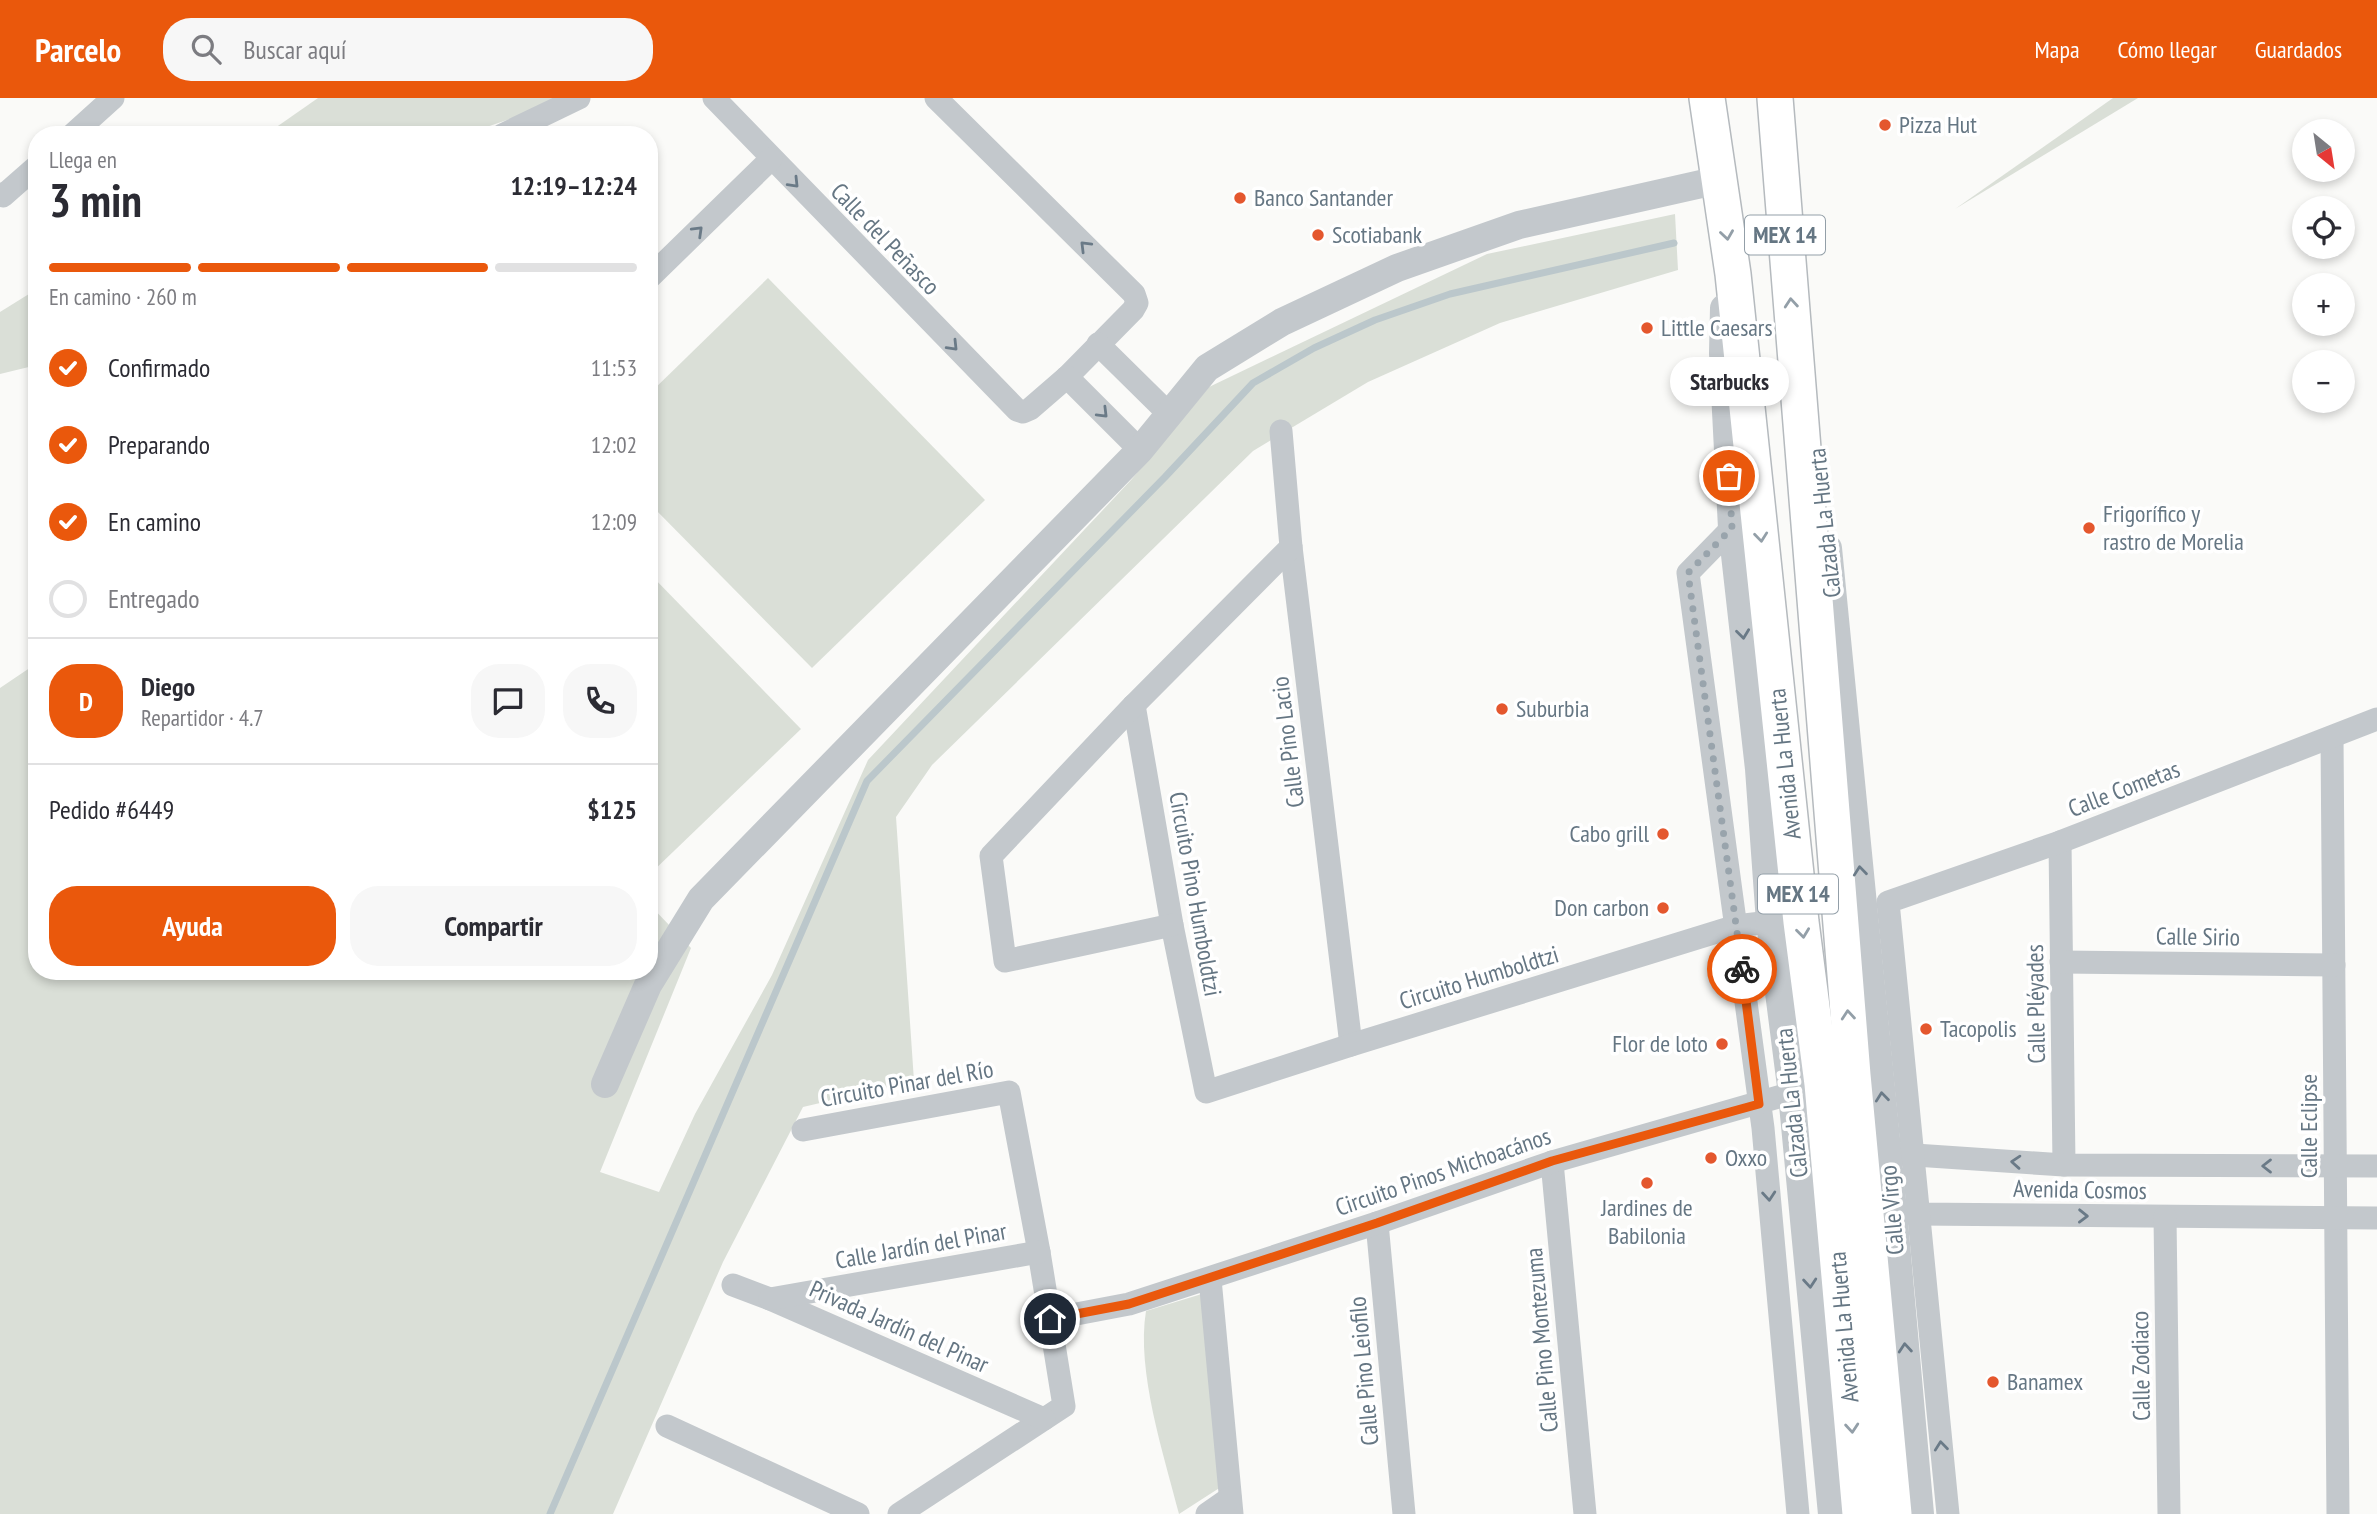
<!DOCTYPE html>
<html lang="es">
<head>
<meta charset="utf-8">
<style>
  body { margin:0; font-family:"PT Sans Narrow",sans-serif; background:#f7f7f7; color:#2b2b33; height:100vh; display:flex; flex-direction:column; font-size:26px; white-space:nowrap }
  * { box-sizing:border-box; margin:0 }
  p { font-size:23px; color:#7c7c81 }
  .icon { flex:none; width:38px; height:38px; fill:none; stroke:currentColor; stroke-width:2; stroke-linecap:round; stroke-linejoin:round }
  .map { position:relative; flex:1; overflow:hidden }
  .drawer { position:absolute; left:28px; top:28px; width:630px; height:854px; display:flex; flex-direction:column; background:#fff; border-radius:28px; box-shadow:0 4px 10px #0003 }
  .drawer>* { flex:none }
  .needle { width:46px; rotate:150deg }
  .controls { position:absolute; left:2292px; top:21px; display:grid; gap:14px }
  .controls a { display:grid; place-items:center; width:63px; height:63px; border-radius:50%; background:#fff; box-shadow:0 4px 10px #0003; font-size:35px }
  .pin { position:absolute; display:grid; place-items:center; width:60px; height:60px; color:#fff; margin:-30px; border:4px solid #fff; border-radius:50%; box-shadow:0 2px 7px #0007 }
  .courier { position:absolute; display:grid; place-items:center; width:70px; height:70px; margin:-35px; border:5px solid #ea580c; border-radius:50%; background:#fff; color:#222; box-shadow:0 2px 9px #0007 }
  .bubble { position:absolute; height:49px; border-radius:24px; background:#fff; box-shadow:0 4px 10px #0003; font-size:23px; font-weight:700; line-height:49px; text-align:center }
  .overview em { font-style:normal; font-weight:700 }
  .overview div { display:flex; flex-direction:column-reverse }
  .overview { display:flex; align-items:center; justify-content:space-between; height:119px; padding:0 21px }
  h1 { font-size:46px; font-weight:700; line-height:52px }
  .bar { display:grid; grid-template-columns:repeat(4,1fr); gap:10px 7px; align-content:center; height:84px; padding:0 21px }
  .bar i { height:9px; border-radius:5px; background:#e1e1e2 }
  .bar .on { background:#ea580c }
  .bar p { grid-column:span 4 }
  .line { display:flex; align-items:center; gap:18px; padding:0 21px; border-top:2px solid #e1e1e2 }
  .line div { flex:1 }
  .round { display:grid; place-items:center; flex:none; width:74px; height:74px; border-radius:28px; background:#f7f7f7 }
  ol { padding:0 21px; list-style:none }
  li { display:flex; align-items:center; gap:21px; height:77px }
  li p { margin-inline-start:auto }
  li .icon { padding:7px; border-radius:50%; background:#ea580c; color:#fff; stroke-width:4 }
  li:last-child { color:#7c7c81 }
  li i { width:38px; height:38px; border:4px solid #e1e1e2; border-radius:50% }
  .action { display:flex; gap:14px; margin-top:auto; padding:14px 21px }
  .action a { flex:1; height:80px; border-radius:28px; background:#ea580c; color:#fff; font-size:28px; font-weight:700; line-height:80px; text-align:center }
  .action a+a { background:#f7f7f7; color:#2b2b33 }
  header { display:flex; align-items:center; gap:42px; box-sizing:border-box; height:98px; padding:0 35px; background:#ea580c; color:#fff }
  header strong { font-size:33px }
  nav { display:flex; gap:38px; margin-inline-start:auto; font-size:24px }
  .search { width:490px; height:63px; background:#f7f7f7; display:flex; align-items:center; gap:18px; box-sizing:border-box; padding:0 24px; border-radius:28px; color:#7c7c81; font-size:26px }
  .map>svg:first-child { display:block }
</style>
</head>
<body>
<header>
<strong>Parcelo</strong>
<div class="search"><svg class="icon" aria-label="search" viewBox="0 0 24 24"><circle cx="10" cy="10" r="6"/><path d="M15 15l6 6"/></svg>Buscar aquí</div>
<nav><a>Mapa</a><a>Cómo llegar</a><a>Guardados</a></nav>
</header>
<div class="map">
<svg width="2377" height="1416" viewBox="0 0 2377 1416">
  <rect width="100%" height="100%" fill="#fafaf8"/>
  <g fill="#dadfd7">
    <polygon points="318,0 571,0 463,37 265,37"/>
    <polygon points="2113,0 2138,0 1955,111"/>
    <polygon points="1675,116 1678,172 1500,225 1368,284 1253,353 932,667 896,719 914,983 803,1009 723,1164 613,1416 0,1416 0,590 37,565 37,873 649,873 649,806 691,850 600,1074 659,1094 695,1016 772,877 868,662 1131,382 1209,289 1487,156"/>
    <polygon points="768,180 985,402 812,570 649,405 649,296"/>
    <polygon points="37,191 37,267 0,276 0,214"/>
    <polygon points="649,475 801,631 649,777"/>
    <path d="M1205 1195 1224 1387 1179 1416C1164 1357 1136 1273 1146 1213Z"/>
  </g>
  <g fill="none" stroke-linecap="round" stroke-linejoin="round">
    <polyline stroke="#bbc7cb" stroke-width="7" points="550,1416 867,683 1165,379 1253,285 1314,250 1375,222 1450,196 1674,145"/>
    <defs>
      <g id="primary">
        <polyline points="1707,0 1733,176 1801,824 1822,986 1860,1416"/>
        <polyline points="1775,0 1853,977 1894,1416"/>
      </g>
    </defs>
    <use href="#primary" stroke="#b5babe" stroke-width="38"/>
    <g stroke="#c3c8cc" stroke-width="23">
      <polyline points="714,0 1017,312 1023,314 1030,311 1067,279 1133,212 1137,205 1134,196 936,0"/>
      <polyline points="72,37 113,0"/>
      <polyline points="502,37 579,0"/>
      <polyline points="0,96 3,98 37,68"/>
      <polyline points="649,180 771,61"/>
      <polyline points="1098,246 1169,316"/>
      <polyline points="1067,279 1140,352"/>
      <polyline points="1281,333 1291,449 1351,947"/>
      <polyline points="1732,430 1688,475 1763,1030 1798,1416"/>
      <polyline points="1134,607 1172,827 1206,994 1351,947 1736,828 1770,824"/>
      <polyline points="2332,639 2338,1416"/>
      <polyline points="2060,744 2064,1067"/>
      <polyline points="1172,827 1005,863 991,758 1134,607 1291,449"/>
      <polyline points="2061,864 2334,867"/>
      <polyline points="803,1032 1009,994 1039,1154 1064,1308 899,1416"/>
      <polyline points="1900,1056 2064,1067 2377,1068"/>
      <polyline points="1552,1064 1585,1416"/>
      <polyline points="1904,1114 1917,1116 2377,1120"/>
      <polyline points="2165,1119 2169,1416"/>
      <polyline points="1377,1125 1404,1416"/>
      <polyline points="1210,1181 1232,1416"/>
      <polyline points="733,1187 770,1201 1044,1321"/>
      <polyline points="770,1201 1039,1154"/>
      <polyline points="1050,1221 1129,1206 1377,1125 1552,1064 1806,991"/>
      <polyline points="667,1328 858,1416"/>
      <polyline points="1207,1416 1230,1400"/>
      <polyline points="1948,1416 1888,804 2060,744 2377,621"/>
    </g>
    <g stroke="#c3c8cc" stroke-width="28">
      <polyline points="1724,210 1723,255 1732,430 1759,671 1770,824 1792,996 1832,1416"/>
      <polyline points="1828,450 1893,1112 1920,1416"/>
      <polyline points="605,986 648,887 701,801 1140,352 1207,270 1282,224 1397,170 1519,127 1719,82"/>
    </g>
    <use href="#primary" stroke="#fff" stroke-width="35"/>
  </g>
  <defs><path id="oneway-chevron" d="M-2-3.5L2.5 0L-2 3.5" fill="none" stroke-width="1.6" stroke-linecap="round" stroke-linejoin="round" transform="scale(1.75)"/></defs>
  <g stroke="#6a7a87">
    <use href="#oneway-chevron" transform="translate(794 85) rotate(46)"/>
    <use href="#oneway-chevron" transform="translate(698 133) rotate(-44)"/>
    <use href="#oneway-chevron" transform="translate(1085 148) rotate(-135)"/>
    <use href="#oneway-chevron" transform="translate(953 248) rotate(46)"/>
    <use href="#oneway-chevron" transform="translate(1103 315) rotate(45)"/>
    <use href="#oneway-chevron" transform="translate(1743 536) rotate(83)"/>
    <use href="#oneway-chevron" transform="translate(1860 773) rotate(-96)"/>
    <use href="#oneway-chevron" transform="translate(1882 999) rotate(-96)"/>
    <use href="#oneway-chevron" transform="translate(2016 1064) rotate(-176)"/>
    <use href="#oneway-chevron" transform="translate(2267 1068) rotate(-180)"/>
    <use href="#oneway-chevron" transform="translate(1769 1098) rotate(85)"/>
    <use href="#oneway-chevron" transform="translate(2083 1118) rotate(1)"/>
    <use href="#oneway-chevron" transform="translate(1810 1185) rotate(85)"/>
    <use href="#oneway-chevron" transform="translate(1905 1250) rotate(-95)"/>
    <use href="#oneway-chevron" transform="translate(1941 1348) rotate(-96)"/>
  </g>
  <g stroke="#939fa8">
    <use href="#oneway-chevron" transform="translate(1727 137) rotate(82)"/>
    <use href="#oneway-chevron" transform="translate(1791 205) rotate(-95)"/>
    <use href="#oneway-chevron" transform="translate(1761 439) rotate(84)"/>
    <use href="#oneway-chevron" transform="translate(1803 835) rotate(83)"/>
    <use href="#oneway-chevron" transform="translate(1848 917) rotate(-95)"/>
    <use href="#oneway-chevron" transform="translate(1852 1330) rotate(85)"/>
  </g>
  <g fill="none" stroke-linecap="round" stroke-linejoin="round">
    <polyline stroke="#99a4ac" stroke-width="7" stroke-dasharray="0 12.6" points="1729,378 1732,430 1688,475 1742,871"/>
    <polyline stroke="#ea580c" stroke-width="9" points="1050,1221 1129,1206 1377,1125 1552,1063 1759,1006 1742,871"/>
  </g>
  <g fill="#e4572e" stroke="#fff" stroke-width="2.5">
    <circle cx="1885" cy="27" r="7"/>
    <circle cx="1240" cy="100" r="7"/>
    <circle cx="1318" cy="137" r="7"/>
    <circle cx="1647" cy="230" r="7"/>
    <circle cx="2089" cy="430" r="7"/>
    <circle cx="1502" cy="611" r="7"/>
    <circle cx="1663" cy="736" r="7"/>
    <circle cx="1663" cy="810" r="7"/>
    <circle cx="1926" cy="931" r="7"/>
    <circle cx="1722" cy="946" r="7"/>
    <circle cx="1711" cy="1060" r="7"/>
    <circle cx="1647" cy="1085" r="7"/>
    <circle cx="1993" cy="1284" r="7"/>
  </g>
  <g text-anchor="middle" stroke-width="7" stroke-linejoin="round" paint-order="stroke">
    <g fill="#fff" stroke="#939fa8" stroke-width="2">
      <rect x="1745" y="117.5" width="80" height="39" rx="5"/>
      <rect x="1758" y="776.5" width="80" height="39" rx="5"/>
    </g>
    <g font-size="23" font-weight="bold" fill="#657683">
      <text x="1785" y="145">MEX 14</text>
      <text x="1798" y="804">MEX 14</text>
    </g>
    <g font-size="24" fill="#657683" stroke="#fff" text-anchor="start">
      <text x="1899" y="35">Pizza Hut</text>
      <text x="1254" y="108">Banco Santander</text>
      <text x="1332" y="145">Scotiabank</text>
      <text x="1661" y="238">Little Caesars</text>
      <text x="2103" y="424">Frigorífico y<tspan x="2103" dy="28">rastro de Morelia</tspan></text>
      <text x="1516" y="619">Suburbia</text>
      <text x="1649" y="744" text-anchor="end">Cabo grill</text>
      <text x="1649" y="818" text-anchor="end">Don carbon</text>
      <text x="1940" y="939">Tacopolis</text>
      <text x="1708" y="954" text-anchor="end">Flor de loto</text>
      <text x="1725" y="1068">Oxxo</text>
      <text x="1647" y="1118" text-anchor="middle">Jardines de<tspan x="1647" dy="28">Babilonia</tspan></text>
      <text x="2007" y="1292">Banamex</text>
    </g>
    <g font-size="24" fill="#657683" stroke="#fff">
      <text transform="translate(885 141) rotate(46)" y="8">Calle del Peñasco</text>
      <text transform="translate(1825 425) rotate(-96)" y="8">Calzada La Huerta</text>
      <text transform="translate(1288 644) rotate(-97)" y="8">Calle Pino Lacio</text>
      <text transform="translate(1785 666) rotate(-96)" y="8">Avenida La Huerta</text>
      <text transform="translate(2124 691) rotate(-21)" y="8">Calle Cometas</text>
      <text transform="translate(1195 796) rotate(80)" y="8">Circuito Pino Humboldtzi</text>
      <text transform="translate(2198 839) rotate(1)" y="8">Calle Sirio</text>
      <text transform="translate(1479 880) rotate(-17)" y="8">Circuito Humboldtzi</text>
      <text transform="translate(2036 906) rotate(-91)" y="8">Calle Pléyades</text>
      <text transform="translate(907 986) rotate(-10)" y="8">Circuito Pinar del Río</text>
      <text transform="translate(1792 1005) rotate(-96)" y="8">Calzada La Huerta</text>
      <text transform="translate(2309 1028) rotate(-90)" y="8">Calle Eclipse</text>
      <text transform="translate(1443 1074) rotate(-19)" y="8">Circuito Pinos Michoacános</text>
      <text transform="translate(2080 1092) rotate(1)" y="8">Avenida Cosmos</text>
      <text transform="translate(1892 1112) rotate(-95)" y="8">Calle Virgo</text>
      <text transform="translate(921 1148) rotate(-10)" y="8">Calle Jardín del Pinar</text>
      <text transform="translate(899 1229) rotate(24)" y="8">Privada Jardín del Pinar</text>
      <text transform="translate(1844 1229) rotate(-95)" y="8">Avenida La Huerta</text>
      <text transform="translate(1542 1242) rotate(-95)" y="8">Calle Pino Montezuma</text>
      <text transform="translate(2141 1268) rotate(-91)" y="8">Calle Zodiaco</text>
      <text transform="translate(1364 1273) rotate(-95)" y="8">Calle Pino Leiofilo</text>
    </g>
  </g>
</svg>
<div class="controls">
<a><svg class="needle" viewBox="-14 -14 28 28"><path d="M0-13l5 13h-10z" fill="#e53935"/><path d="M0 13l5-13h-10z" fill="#7c7c81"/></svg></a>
<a><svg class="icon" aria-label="locate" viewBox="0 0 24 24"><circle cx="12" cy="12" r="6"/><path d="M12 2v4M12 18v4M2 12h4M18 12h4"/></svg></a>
<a>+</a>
<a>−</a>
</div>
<div class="pin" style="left:1729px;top:378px;background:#ea580c"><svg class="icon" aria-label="bag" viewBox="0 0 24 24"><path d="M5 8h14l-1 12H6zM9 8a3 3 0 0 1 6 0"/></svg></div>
<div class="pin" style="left:1050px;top:1221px;background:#1f2937"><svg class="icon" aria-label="home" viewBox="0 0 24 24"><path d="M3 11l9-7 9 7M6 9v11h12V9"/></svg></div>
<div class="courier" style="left:1742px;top:871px"><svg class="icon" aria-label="bike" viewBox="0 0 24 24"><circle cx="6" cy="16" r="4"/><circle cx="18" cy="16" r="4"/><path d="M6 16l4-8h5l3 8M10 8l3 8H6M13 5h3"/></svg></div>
<div class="bubble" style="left:1670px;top:259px;width:119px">Starbucks</div>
<section class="drawer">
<div class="overview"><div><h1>3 min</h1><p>Llega en</p></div><em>12:19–12:24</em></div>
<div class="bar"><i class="on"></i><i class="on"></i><i class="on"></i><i></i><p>En camino · 260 m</p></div>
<ol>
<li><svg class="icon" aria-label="check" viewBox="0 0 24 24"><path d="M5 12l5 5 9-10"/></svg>Confirmado<p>11:53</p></li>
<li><svg class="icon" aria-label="check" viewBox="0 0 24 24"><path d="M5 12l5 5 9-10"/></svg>Preparando<p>12:02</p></li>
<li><svg class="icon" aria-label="check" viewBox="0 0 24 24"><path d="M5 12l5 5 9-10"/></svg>En camino<p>12:09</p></li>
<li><i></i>Entregado</li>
</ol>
<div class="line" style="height:126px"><b class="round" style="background:#ea580c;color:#fff">D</b><div><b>Diego</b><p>Repartidor · 4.7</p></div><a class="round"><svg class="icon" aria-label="chat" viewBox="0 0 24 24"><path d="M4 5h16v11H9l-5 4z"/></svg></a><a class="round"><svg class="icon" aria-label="phone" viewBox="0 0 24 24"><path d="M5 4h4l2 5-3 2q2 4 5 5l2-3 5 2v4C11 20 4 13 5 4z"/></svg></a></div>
<div class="line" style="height:91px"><div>Pedido #6449</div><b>$125</b></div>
<div class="action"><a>Ayuda</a><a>Compartir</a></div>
</section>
</div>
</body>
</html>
